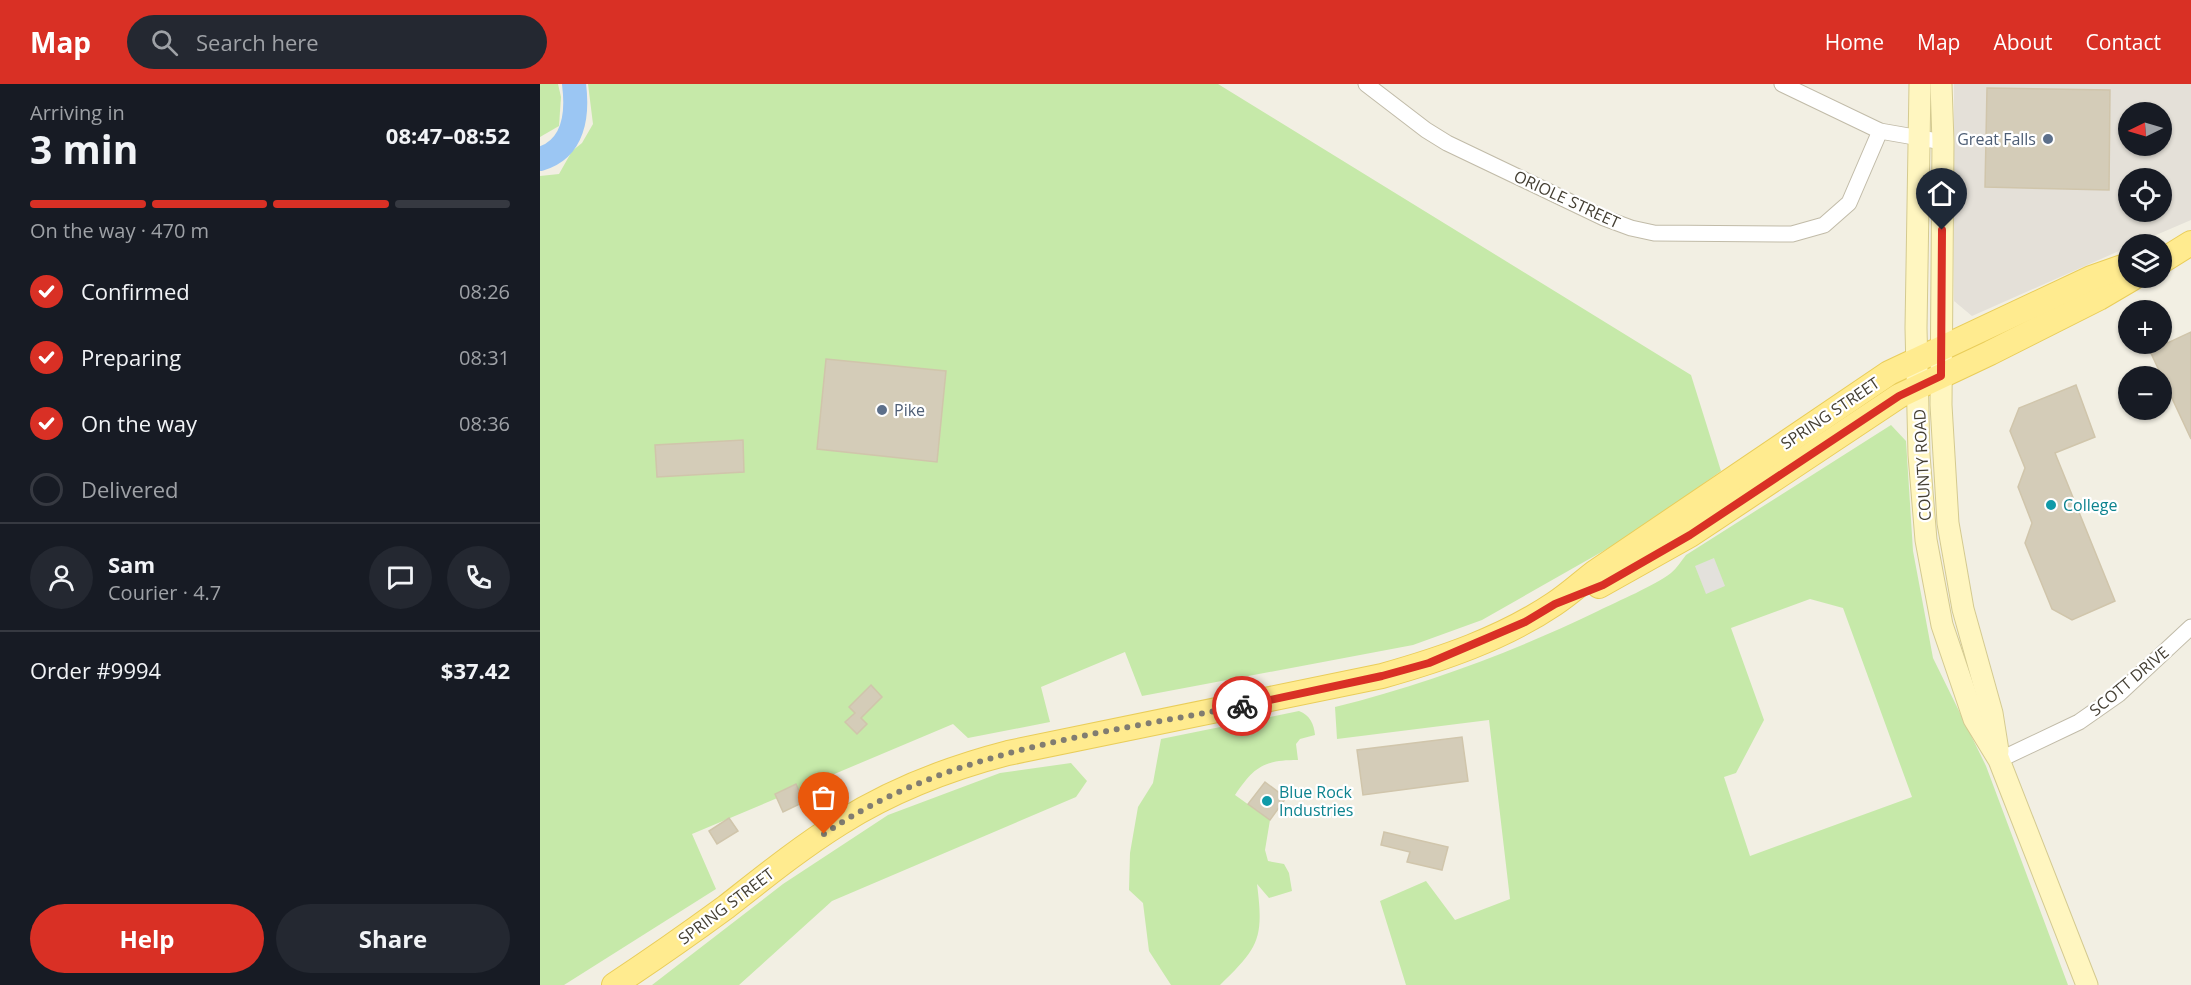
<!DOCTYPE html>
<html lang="en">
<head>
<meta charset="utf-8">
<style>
  body { margin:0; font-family:"Open Sans",sans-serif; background:#242831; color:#f1f3f6; height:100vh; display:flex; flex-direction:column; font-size:22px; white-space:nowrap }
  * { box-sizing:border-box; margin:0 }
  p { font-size:20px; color:#9ea1a6 }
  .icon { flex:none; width:33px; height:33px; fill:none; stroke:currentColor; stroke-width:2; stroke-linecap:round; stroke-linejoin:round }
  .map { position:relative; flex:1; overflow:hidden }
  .details { display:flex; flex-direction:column; background:#171b24; width:540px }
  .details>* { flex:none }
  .needle { width:39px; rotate:265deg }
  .buttons { position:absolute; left:1578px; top:18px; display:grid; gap:12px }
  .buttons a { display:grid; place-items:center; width:54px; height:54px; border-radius:50%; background:#171b24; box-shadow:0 2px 4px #0004; font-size:30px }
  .pin { position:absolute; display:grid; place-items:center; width:51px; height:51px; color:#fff; margin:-62px -26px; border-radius:50% 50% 50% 0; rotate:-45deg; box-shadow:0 0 6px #0007 }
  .pin .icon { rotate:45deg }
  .courier { position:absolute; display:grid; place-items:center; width:60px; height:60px; margin:-30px; border:4px solid #d93025; border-radius:50%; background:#fff; color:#222; box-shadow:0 2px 8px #0007 }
  .head em { font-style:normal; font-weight:700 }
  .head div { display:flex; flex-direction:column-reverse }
  .head { display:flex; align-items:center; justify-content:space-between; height:102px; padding:0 30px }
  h1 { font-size:39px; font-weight:700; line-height:45px }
  .bar { display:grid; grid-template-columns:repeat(4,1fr); gap:9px 6px; align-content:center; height:72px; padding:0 30px }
  .bar i { height:8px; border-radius:4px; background:#363941 }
  .bar .on { background:#d93025 }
  .bar p { grid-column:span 4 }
  .line { display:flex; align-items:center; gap:15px; padding:0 30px; border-top:2px solid #363941 }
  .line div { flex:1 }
  .round { display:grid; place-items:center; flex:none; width:63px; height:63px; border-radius:32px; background:#242831 }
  ol { padding:0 30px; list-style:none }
  li { display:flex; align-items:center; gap:18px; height:66px }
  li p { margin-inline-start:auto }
  li .icon { padding:6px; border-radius:50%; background:#d93025; color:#fff; stroke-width:4 }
  li:last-child { color:#9ea1a6 }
  li i { width:33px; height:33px; border:3px solid #363941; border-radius:50% }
  .button { display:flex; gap:12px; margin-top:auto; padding:12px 30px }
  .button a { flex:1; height:69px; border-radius:36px; background:#d93025; color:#fff; font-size:24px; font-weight:700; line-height:69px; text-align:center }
  .button a+a { background:#242831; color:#f1f3f6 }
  header { display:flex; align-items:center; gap:36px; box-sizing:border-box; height:84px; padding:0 30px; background:#d93025; color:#fff }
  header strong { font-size:28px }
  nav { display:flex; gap:33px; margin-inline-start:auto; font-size:21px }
  .search { width:420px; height:54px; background:#242831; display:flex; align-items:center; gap:15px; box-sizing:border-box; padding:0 21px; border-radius:33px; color:#9ea1a6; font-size:22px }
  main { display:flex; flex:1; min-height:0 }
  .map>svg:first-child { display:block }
</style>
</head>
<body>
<header>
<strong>Map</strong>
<div class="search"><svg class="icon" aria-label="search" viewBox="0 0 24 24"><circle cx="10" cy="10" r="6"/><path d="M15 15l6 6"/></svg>Search here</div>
<nav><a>Home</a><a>Map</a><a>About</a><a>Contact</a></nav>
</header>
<main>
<section class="details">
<div class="head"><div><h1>3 min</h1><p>Arriving in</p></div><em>08:47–08:52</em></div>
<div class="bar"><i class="on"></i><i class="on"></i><i class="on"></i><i></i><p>On the way · 470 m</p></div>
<ol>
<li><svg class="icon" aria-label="check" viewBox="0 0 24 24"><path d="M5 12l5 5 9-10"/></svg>Confirmed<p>08:26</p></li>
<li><svg class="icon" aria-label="check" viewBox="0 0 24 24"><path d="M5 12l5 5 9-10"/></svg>Preparing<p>08:31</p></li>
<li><svg class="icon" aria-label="check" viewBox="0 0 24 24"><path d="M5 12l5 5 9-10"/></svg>On the way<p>08:36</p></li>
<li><i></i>Delivered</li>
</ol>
<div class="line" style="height:108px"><a class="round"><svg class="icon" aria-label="person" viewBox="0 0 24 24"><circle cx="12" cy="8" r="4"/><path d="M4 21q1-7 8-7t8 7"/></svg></a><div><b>Sam</b><p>Courier · 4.7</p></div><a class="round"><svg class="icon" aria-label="chat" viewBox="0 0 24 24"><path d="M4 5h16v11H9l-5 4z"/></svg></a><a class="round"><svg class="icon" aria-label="phone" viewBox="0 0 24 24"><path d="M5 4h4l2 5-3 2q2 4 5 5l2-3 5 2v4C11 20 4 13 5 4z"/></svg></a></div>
<div class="line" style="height:78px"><div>Order #9994</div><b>$37.42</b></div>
<div class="button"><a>Help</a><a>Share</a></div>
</section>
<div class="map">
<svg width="1651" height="901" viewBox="0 0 1651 901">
  <rect width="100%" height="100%" fill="#f2efe3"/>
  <path fill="#e4e0d8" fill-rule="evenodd" d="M1414 0H1651V136L1595 160H1588V163L1432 232 1414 217ZM1588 28H1622V62H1588ZM1588 94H1622V128H1588Z"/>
  <g fill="#c6e9a9" fill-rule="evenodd">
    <polygon points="0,0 18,0 21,13 19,42 0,53"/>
    <polygon points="48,0 678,0 1151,291 1181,387 1095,449 942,536 873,561 602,612 585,568 501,603 510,638 428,654 413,640 152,750 176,805 24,901 0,901 0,92 19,90 32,67 42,59 53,40"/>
    <path d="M1351 341 1366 357 1373 467 1393 574 1446 682 1528 901H866L840 817 886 797 915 836 970 815 949 636 797 655 795 623C887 600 973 568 1058 527 1078 517 1114 502 1131 489 1137 484 1141 477 1146 471ZM1270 515 1303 524 1372 713 1210 772 1184 693 1196 689 1224 636 1191 544Z"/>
    <path d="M759 627C770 631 774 640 775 651L760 655 756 660 758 676C723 676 714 683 695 711L730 736 725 766 728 777 744 780 749 789 752 807 729 814 717 800C724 855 719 863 680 901H631L609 867 603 819 589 806 590 769 598 723 613 699 621 655Z"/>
    <polygon points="531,679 547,697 536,713 292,817 199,901 112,901 243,800 348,731 460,689"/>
  </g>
  <polygon fill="#e3e1dc" points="1174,474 1185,502 1166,510 1155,482"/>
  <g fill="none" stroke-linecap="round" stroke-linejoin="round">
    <path stroke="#9bc6f3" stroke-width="24" d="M0 75C34 65 38 31 34 0"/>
  </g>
  <g fill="#d4ccb8" stroke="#d0c5ab" stroke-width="1.5">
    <polygon points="1447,4 1570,6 1569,106 1445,103"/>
    <polygon points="1651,248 1651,355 1610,267"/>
    <polygon points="286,275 406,287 397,378 277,365"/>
    <polygon points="1536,301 1555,353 1515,369 1575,517 1532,536 1512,525 1485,459 1492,439 1478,403 1485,384 1470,347 1479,324"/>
    <polygon points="203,356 204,388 117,393 115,361"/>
    <polygon points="331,601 342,613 321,634 327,640 317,650 305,638 315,629 309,623"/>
    <polygon points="922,653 928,697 823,711 817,666"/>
    <polygon points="725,698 746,714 730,736 708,720"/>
    <polygon points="256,700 264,718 243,728 235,710"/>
    <polygon points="189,734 198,747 177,760 169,747"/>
    <polygon points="844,748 908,763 902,786 867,778 870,768 841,761"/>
  </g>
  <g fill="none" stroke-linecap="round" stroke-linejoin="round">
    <defs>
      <g id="street">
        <polyline points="826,0 886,46 907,59 1064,134 1091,144 1114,149 1252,150 1284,141 1309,119 1340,47"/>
        <polyline points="1242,0 1340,47 1403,58"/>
        <polyline points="1459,676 1539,638 1579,610 1651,543"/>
      </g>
      <g id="secondary">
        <polyline points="1380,0 1376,244 1379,371 1386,456 1402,541 1434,635 1459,676 1547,901"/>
        <polyline points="1401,0 1403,58 1401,321 1408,439 1423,525 1452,629 1458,667"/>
      </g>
      <g id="primary">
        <polyline points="1622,177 1651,159"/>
        <polyline points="1059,502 1150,451 1359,312 1450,269 1559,214 1593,194"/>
        <path d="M74 901C112 876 149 850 186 823 223 794 260 764 300 739 351 707 410 684 468 669L842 592C902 575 962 555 1014 520 1028 511 1041 499 1054 489L1349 289 1551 194 1588 181"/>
      </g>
    </defs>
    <use href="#street" stroke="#c1bba8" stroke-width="17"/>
    <use href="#secondary" stroke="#d4ca90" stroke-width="23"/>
    <use href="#primary" stroke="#e9cd5a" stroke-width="26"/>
    <use href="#street" stroke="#fff" stroke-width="15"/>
    <use href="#secondary" stroke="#fff6c0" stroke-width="21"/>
    <use href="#primary" stroke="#ffeb8f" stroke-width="24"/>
  </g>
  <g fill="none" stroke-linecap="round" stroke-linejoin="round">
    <path stroke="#817d71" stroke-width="6" stroke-dasharray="0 10.8" d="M284 750C406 666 559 650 702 622"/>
    <polyline stroke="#d93025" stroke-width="8" points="702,622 842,592 889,579 985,538 1015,520 1063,501 1150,451 1359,312 1401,292 1402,146"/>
  </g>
  <g fill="#5c6f8a" stroke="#fff" stroke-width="2">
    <circle cx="1508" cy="55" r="6"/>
    <circle cx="342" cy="326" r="6"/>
  </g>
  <g fill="#0f9aa8" stroke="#fff" stroke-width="2">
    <circle cx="1511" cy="421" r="6"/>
    <circle cx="727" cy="717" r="6"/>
  </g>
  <g text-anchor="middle" stroke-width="4.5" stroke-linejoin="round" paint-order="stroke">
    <g font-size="16" fill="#4e5e75" stroke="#fff" text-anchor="end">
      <text x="1496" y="61">Great Falls</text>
      <text x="354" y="332" text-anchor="start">Pike</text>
    </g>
    <g font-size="16" fill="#443f33" stroke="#fff">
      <text transform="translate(1027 115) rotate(25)" y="6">ORIOLE STREET</text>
      <text transform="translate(1290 329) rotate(-34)" y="6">SPRING STREET</text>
      <text transform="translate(1382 381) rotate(-93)" y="6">COUNTY ROAD</text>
      <text transform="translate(1589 597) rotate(-40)" y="6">SCOTT DRIVE</text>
      <text transform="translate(186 822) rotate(-37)" y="6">SPRING STREET</text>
    </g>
    <g font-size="16" fill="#0d838f" stroke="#fff" text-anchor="start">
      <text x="1523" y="427">College</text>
      <text x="739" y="714">Blue Rock<tspan x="739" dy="18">Industries</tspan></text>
    </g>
  </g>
</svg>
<div class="buttons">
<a><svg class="needle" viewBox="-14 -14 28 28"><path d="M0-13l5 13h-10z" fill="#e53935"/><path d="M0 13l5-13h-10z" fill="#9ea1a6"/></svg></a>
<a><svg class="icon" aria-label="locate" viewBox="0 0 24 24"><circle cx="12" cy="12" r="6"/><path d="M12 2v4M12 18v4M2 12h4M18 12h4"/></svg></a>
<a><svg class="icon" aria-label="layers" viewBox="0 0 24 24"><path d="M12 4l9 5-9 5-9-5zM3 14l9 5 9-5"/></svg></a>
<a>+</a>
<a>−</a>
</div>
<div class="pin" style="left:284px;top:750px;background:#ea580c"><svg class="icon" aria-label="bag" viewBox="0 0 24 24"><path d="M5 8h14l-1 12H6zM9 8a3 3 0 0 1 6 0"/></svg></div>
<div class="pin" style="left:1402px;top:146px;background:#1f2937"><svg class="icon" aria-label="home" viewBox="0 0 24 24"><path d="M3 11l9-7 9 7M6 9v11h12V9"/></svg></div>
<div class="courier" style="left:702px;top:622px"><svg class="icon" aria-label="bike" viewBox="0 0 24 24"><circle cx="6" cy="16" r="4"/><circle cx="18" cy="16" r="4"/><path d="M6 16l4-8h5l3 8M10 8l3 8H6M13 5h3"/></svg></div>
</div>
</main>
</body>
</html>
